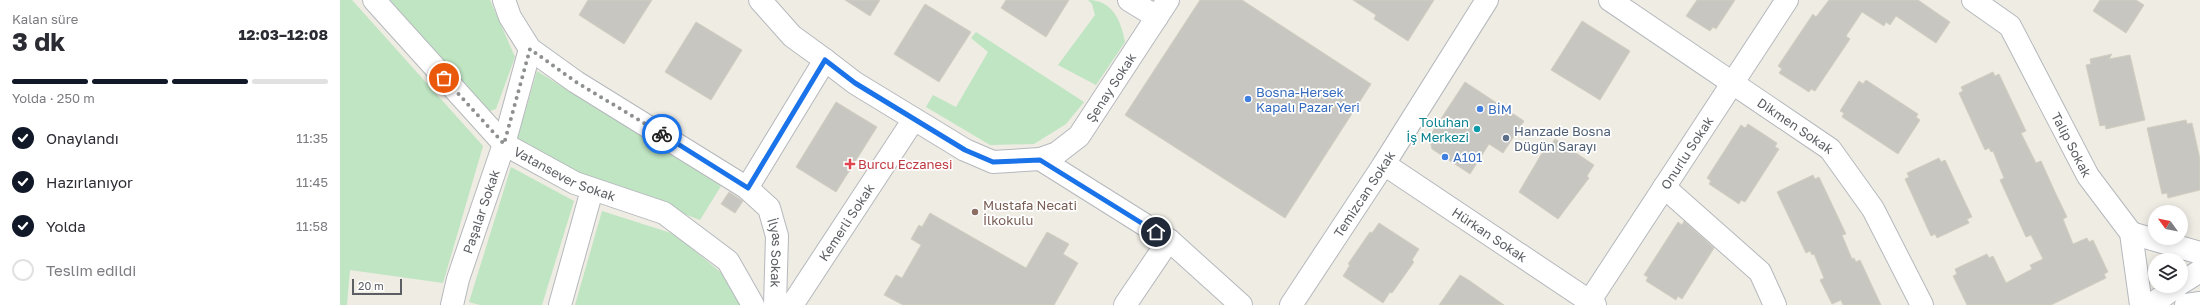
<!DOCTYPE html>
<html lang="tr">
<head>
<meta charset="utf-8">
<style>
  body { margin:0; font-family:"Golos Text",sans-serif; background:#f2f2f3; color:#2b2b33; height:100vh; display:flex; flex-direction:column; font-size:15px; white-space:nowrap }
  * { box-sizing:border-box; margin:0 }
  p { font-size:13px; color:#7c7c81 }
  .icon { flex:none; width:22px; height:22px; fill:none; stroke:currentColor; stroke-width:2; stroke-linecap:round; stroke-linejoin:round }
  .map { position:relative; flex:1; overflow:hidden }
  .sheet { display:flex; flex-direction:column; background:#fff; width:340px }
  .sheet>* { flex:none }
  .needle { width:26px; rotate:303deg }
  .tools { position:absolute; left:1808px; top:205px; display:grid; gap:8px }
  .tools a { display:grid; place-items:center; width:40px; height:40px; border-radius:50%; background:#fff; box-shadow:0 2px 10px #0003; font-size:20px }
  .scale { position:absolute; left:12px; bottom:10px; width:50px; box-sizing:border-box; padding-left:4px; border:2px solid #5b5e63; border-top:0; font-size:11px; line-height:14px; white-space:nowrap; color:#5b5e63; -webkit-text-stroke:3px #fff; paint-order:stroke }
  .pin { position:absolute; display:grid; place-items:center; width:34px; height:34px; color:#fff; margin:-17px; border:2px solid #fff; border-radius:50%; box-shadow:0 1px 4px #0007 }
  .courier { position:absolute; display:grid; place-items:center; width:40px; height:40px; margin:-20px; border:3px solid #1a73e8; border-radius:50%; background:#fff; color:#222; box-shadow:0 1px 5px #0007 }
  .head em { font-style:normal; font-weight:700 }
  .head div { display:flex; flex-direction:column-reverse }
  .head { display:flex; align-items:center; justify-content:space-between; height:68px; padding:0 12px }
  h1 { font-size:26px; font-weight:700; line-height:30px }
  .bar { display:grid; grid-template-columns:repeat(4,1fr); gap:6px 4px; align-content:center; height:48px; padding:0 12px }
  .bar i { height:5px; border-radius:3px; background:#e1e1e2 }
  .bar .selected { background:#111827 }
  .bar p { grid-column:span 4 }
  ol { padding:0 12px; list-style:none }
  li { display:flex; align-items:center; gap:12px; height:44px }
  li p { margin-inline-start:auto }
  li .icon { padding:4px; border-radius:50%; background:#111827; color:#fff; stroke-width:4 }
  li:last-child { color:#7c7c81 }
  li i { width:22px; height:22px; border:2px solid #e1e1e2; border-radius:50% }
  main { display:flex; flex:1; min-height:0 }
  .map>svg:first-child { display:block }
</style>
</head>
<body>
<main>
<section class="sheet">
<div class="head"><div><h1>3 dk</h1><p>Kalan süre</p></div><em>12:03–12:08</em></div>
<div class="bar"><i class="selected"></i><i class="selected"></i><i class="selected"></i><i></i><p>Yolda · 250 m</p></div>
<ol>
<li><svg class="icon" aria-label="check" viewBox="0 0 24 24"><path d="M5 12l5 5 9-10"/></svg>Onaylandı<p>11:35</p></li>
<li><svg class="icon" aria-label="check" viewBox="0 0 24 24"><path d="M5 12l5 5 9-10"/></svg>Hazırlanıyor<p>11:45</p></li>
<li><svg class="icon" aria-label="check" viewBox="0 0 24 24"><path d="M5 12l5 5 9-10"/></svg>Yolda<p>11:58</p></li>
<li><i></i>Teslim edildi</li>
</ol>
</section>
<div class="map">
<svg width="1860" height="305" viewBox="0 0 1860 305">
  <rect width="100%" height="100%" fill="#eeece3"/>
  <g fill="#bfe5c2">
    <polygon points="0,0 12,0 143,146 103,283 10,270 7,305 0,305"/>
    <polygon points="50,0 150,0 175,57 156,109 150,111 141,103"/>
    <path d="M748 0C772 0 781 20 785 42L756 85 718 65 755 15 752 4Z"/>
    <polygon points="636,32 744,102 726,124 694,144 650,145 586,107 593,95 616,107 648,52 631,38"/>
    <polygon points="197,71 381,186 360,220 247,177 177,140"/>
    <polygon points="171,167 234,201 202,305 140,305 129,302"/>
    <polygon points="262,211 334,234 395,284 408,305 235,305"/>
  </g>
  <g fill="#c8c6c0" stroke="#d2cec1">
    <polygon points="248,0 312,0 284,44 239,15"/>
    <polygon points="505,0 540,0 530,16"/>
    <polygon points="666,0 729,0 706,37 661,8"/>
    <polygon points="860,0 902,0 1031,84 945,218 785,115"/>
    <polygon points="1013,0 1094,0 1068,41 1034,19 1036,15"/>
    <polygon points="1357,0 1395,0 1376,29 1373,27 1370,31 1346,16"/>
    <polygon points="1489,0 1578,0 1610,22 1596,43 1556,16 1550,25 1546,22 1544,26 1522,12 1506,36 1510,39 1475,91 1471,89 1469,92 1439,73 1442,69 1438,66 1473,14 1476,17"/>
    <polygon points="1760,0 1796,0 1804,5 1786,33 1753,11"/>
    <polygon points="585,4 631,32 599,82 554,54"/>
    <polygon points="1242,21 1290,51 1260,100 1211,70"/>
    <polygon points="356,22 402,50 371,100 325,72"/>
    <polygon points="1772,54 1769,59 1790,55 1805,120 1766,129 1765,125 1760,126 1746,65 1751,64 1750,59"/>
    <polygon points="1653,72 1655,76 1659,74 1686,131 1681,133 1696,163 1701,161 1715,192 1727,217 1723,219 1733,244 1747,238 1749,242 1753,240 1768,272 1764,274 1766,278 1711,305 1627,305 1613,276 1617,274 1615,269 1647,254 1649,258 1653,256 1666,283 1692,269 1690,265 1703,259 1691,235 1686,237 1660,180 1664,178 1653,151 1651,152 1649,148 1645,150 1619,93 1623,91 1621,87"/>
    <polygon points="1526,80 1578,114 1576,117 1580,120 1558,154 1502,117 1504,113 1500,111 1519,81 1523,84"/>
    <polygon points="1125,82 1184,121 1163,153 1149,144 1130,174 1092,149 1089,137"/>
    <polygon points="496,102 537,127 496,192 456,167"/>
    <polygon points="1846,120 1847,124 1852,123 1860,159 1860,190 1828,198 1827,193 1822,194 1807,128"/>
    <polygon points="1408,124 1437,143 1435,147 1439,149 1405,202 1401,200 1399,204 1369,184 1371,181 1367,178 1401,125 1405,128"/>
    <polygon points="1215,139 1254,165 1247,176 1249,178 1218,219 1179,192 1205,148 1208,149"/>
    <polygon points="1599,158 1601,162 1605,160 1632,217 1627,219 1629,223 1597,238 1595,234 1591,236 1565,179 1569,177 1567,173"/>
    <polygon points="1473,175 1475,179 1479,177 1506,234 1502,235 1512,259 1514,258 1516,262 1520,260 1541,305 1503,305 1501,300 1492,304 1480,280 1484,278 1474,254 1472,255 1470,251 1466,253 1437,192"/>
    <polygon points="389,192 403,201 395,213 381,204"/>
    <polygon points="590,213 686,268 707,232 729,244 723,254 738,263 714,305 563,305 544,295 556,275 562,278 581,245 571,239 579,225 582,227"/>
    <polygon points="1344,221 1374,248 1342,299 1338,296 1336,300 1306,281 1308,277 1304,275 1338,222 1342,225"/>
    <polygon points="1039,223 1079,249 1072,260 1074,262 1052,293 1050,292 1043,303 1003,276 1010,265 1008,264 1030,232 1032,233"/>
    <polygon points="1120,275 1130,281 1164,305 1099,305"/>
  </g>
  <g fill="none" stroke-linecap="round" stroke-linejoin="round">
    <defs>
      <g id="minor">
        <path id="s1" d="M34 0 164 144 235 183 324 213 388 261 413 305"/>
        <path id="s2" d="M164 0 170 17 190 49 236 82 407 188 429 208 437 236 435 305"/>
        <polyline points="420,0 452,36 485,60"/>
        <polyline points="789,0 817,17"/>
        <path id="s3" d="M1270 0 1490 149 1533 209 1582 305"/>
        <path id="s4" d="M1633 0 1670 26 1748 176 1791 233 1801 305"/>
        <polyline points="700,159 829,240 901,305"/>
        <path id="s5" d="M1044 164 1255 305"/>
        <polyline points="1324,187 1420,272 1435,305"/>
        <path id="s6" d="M407 188 485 60 515 83 625 150 653 162 700 159 717 153 739 136 828 0"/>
        <polyline points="1791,233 1860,253"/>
        <polyline points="1841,283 1860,271"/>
        <path id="s7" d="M112 305 118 279 164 144 190 49"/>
        <polyline points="220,305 252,190"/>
        <path id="s8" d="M452 305 574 119"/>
        <polyline points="785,305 829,240"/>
        <path id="s9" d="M951 305 1044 164 1147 0"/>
        <path id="s10" d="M1247 305 1447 0"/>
        <polyline points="1811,305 1837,286"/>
        <polyline points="1846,305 1860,303"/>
      </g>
    </defs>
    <use href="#minor" stroke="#b5b8bd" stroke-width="24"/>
    <use href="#minor" stroke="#fff" stroke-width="22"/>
  </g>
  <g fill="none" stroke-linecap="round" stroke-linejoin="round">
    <polyline stroke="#8e9090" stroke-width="4" stroke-dasharray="0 7.2" points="104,78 164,144 190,49 236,82 322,134"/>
    <polyline stroke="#1a73e8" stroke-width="5" points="322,134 408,188 485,60 515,83 625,150 653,162 700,160 816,232"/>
  </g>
  <g fill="#3f7fe0" stroke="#fff" stroke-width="1.5">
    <circle cx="908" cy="99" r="4"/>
    <circle cx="1140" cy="109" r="4"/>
    <circle cx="1105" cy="157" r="4"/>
  </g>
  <circle fill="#0f9aa8" stroke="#fff" stroke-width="1.5" cx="1137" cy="129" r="4"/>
  <circle fill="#5c6f8a" stroke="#fff" stroke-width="1.5" cx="1166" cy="138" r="4"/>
  <path fill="#e0444e" stroke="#fff" stroke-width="1.5" d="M508 158h4v4h4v4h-4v4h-4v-4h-4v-4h4z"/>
  <circle fill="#8d6e63" stroke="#fff" stroke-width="1.5" cx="635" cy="212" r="4"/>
  <g text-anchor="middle" stroke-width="3.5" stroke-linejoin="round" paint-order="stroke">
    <g font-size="13" fill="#5b5e63" stroke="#fff">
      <text dy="5" stroke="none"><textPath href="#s6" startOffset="498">Şenay Sokak</textPath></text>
      <text dy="5" stroke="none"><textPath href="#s3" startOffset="224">Dikmen Sokak</textPath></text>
      <text dy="5" stroke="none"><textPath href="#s4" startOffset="179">Talip Sokak</textPath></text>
      <text dy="5" stroke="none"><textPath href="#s10" startOffset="182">Onurlu Sokak</textPath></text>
      <text dy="5" stroke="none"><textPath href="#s1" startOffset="262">Vatansever Sokak</textPath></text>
      <text dy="5" stroke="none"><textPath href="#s9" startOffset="133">Temizcan Sokak</textPath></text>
      <text dy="5" stroke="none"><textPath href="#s7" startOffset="98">Paşalar Sokak</textPath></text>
      <text dy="5" stroke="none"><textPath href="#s8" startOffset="99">Kemerli Sokak</textPath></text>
      <text dy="5" stroke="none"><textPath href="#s5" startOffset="127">Hürkan Sokak</textPath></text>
      <text dy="5" stroke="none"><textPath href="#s2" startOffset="389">İlyas Sokak</textPath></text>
    </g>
    <g font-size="13" fill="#366cbe" stroke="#fff" text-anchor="start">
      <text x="916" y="97">Bosna-Hersek<tspan x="916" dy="15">Kapalı Pazar Yeri</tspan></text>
      <text x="1148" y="114">BİM</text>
      <text x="1113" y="162">A101</text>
    </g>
    <g font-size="13" fill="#0d838f" stroke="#fff" text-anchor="end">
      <text x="1129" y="127">Toluhan<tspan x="1129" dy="15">İş Merkezi</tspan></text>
    </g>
    <g font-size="13" fill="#4e5e75" stroke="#fff" text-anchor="start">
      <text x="1174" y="136">Hanzade Bosna<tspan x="1174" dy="15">Düğün Sarayı</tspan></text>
    </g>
    <g font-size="13" fill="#be3a42" stroke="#fff" text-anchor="start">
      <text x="518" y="169">Burcu Eczanesi</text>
    </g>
    <g font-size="13" fill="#785e54" stroke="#fff" text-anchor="start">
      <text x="643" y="210">Mustafa Necati<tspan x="643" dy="15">İlkokulu</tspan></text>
    </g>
  </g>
</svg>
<div class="tools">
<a><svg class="needle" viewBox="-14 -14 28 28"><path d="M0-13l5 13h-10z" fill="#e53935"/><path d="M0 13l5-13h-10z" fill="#7c7c81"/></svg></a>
<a><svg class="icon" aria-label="layers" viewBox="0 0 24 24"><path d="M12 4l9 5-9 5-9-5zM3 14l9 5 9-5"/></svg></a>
</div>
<div class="scale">20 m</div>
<div class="pin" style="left:104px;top:78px;background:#ea580c"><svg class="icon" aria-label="bag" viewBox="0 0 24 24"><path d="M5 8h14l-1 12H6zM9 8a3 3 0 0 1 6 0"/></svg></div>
<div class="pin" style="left:816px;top:232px;background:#1f2937"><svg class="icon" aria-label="home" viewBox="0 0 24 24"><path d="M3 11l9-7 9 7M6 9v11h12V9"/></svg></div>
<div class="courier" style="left:322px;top:134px"><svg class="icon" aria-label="bike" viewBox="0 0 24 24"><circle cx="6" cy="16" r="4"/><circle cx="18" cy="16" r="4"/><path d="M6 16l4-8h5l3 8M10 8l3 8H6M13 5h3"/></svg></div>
</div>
</main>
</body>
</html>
